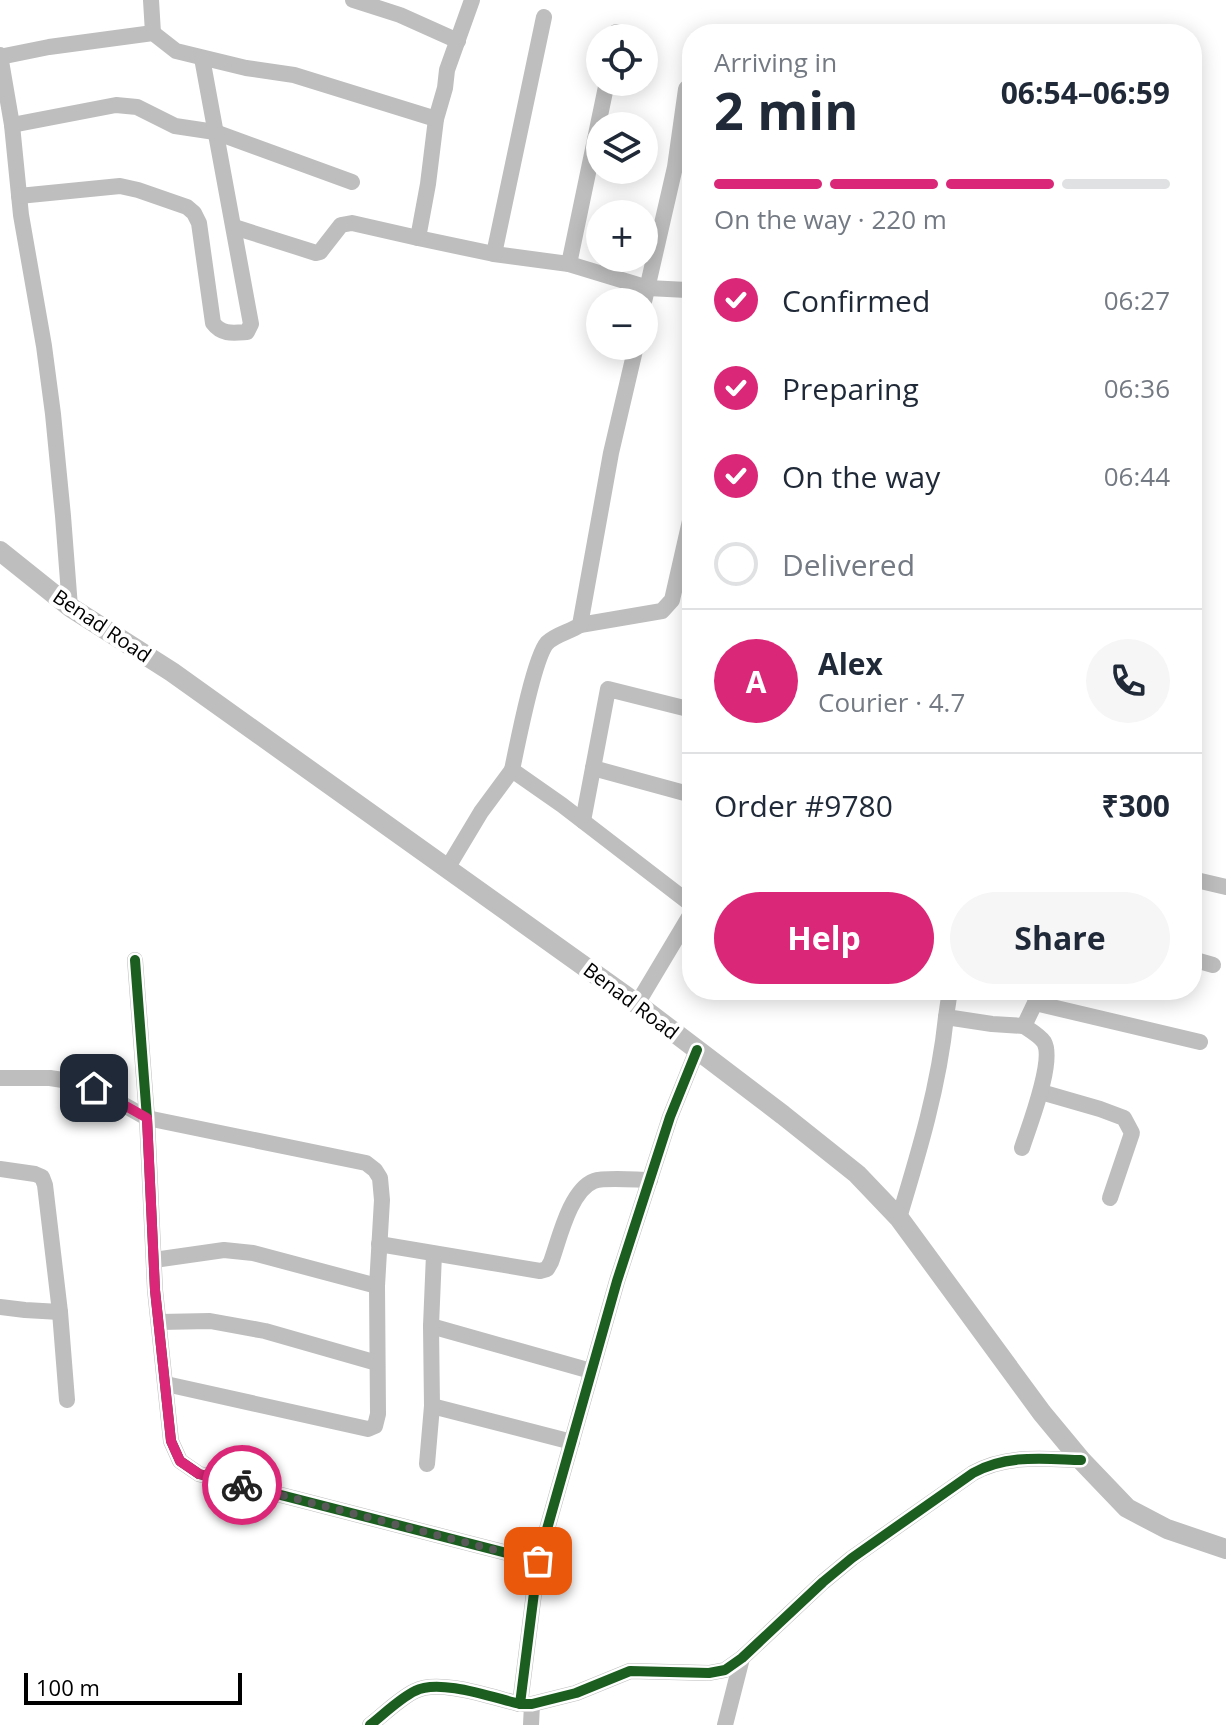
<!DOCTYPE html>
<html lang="en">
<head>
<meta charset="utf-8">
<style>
  body { margin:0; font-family:"Open Sans",sans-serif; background:#f6f6f7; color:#1f2937; height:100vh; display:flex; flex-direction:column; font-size:30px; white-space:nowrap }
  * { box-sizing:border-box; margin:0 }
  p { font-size:26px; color:#747a83 }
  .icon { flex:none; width:44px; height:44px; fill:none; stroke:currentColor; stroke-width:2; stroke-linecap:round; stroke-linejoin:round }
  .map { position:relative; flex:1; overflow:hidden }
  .details { position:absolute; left:682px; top:24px; width:520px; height:976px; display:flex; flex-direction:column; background:#fff; border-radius:32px; box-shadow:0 4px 20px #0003 }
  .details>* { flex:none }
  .fabs { position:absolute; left:586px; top:24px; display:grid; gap:16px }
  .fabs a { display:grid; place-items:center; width:72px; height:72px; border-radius:50%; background:#fff; box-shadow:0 4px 20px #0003; font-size:40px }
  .scale { position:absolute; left:24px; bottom:20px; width:218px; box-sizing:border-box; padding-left:8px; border:4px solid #000; border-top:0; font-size:22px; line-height:28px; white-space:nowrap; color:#000; -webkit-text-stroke:6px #fff; paint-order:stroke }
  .pin { position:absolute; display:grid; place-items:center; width:68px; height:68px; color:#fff; margin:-34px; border-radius:16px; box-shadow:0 4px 12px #0006 }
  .courier { position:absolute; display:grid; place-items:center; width:80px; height:80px; margin:-40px; border:6px solid #db2777; border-radius:50%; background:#fff; color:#222; box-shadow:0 2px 10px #0007 }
  .summary em { font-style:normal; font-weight:700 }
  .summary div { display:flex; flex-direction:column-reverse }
  .summary { display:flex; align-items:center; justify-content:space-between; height:136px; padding:0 32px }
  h1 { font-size:52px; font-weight:700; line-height:60px }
  .bar { display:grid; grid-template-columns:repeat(4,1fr); gap:12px 8px; align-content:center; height:96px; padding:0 32px }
  .bar i { height:10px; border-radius:6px; background:#e0e1e3 }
  .bar .selected { background:#db2777 }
  .bar p { grid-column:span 4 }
  .line { display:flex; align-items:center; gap:20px; padding:0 32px; border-top:2px solid #e0e1e3 }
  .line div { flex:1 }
  .round { display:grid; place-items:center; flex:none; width:84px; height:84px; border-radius:42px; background:#f6f6f7 }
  ol { padding:0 32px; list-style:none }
  li { display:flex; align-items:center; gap:24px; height:88px }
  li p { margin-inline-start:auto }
  li .icon { padding:8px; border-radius:50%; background:#db2777; color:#fff; stroke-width:4 }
  li:last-child { color:#747a83 }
  li i { width:44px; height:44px; border:4px solid #e0e1e3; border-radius:50% }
  .cta { display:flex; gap:16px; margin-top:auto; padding:16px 32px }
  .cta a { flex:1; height:92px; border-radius:48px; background:#db2777; color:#fff; font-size:32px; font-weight:700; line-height:92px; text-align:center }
  .cta a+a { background:#f6f6f7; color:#1f2937 }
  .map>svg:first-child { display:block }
</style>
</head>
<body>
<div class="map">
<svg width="1226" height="1725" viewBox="0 0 1226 1725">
  <rect width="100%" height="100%" fill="#fff"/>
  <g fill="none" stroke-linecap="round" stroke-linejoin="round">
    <g stroke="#bebebe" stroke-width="16">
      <polyline points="151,0 153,33"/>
      <polyline points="353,0 400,15 458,41"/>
      <polyline points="472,0 447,70 445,88 436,119 428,184 418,238 494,254 569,264 648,288 687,290 692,288"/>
      <polyline points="615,38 616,32"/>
      <polyline points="0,55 12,125 21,215 44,346 53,414 63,516 70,607"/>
      <polyline points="0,57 49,47 153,33 176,51 246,68 294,75 436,119"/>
      <polyline points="12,125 116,105 137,107 175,126 215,132 352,182"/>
      <path d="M19 196 120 186 138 190 187 207 194 213 199 223 213 323C222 335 233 333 247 332L251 324 202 58"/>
      <polyline points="234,227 316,253 320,252 341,225 352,223 418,238"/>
      <polyline points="494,254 544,17"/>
      <polyline points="569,264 607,82"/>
      <polyline points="644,302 675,167 686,89 692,83"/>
      <polyline points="580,625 662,611 672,600 692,512"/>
      <polyline points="593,768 692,795"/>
      <path d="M512 770C517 746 534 658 547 643 556 634 570 632 580 625L611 453 636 346"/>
      <polyline points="583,821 608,689 692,710"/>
      <polyline points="448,867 481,812 512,770 562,805 692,905"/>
      <polyline points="1192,879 1226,887"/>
      <polyline points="1192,959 1213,965"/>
      <polyline points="135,960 147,1118 155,1290 171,1441 180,1461 199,1474 538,1561"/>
      <polyline points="808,990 809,991"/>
      <polyline points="1035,1003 1200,1042"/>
      <polyline points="637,1004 692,912"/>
      <polyline points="946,1017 950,990"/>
      <polyline points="0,1078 50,1078 69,1081 94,1088 147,1118 366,1163 375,1170 380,1178 382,1200 377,1286 378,1414 375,1426 368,1429 166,1384"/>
      <polyline points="1041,1092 1100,1109 1124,1118 1132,1133 1110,1198"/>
      <path d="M1022 1148C1029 1126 1055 1061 1044 1042 1040 1036 1030 1030 1024 1026"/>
      <polyline points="0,1169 35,1174 42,1177 45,1185 60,1312 67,1400"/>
      <path d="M899 1218C919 1152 939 1086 946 1017L992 1024 1024 1026 1035 1003 1039 990"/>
      <path d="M379 1244 540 1271 547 1269 551 1262C559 1240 570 1190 594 1181 605 1177 637 1180 650 1180"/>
      <polyline points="154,1260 224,1250 253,1253 377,1286"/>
      <polyline points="0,1307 25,1310 60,1312"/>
      <polyline points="160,1322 210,1321 265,1331 377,1363"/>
      <polyline points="431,1326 591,1371"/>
      <polyline points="432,1406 572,1442"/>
      <polyline points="427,1464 432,1406 431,1326 434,1254"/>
      <polyline points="520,1704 538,1561 617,1281 670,1117 697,1050"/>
      <path d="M370 1725C383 1715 400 1698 415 1691 439 1678 494 1698 520 1704H532L576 1693 630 1671 709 1673 725 1670 742 1658 823 1582 852 1558 973 1473C1007 1454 1044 1459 1081 1460"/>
      <polyline points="531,1725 532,1704"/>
      <polyline points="725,1725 742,1658"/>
    </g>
    <polyline stroke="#bebebe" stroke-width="20" points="0,551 70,607 172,672 637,1004 783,1115 857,1174 899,1218 1042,1413 1081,1460 1127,1508 1167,1529 1226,1549"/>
    <defs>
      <g id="cycleway">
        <polyline points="135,960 147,1118 155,1290 171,1441 180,1461 199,1474 538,1561"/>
        <polyline points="520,1704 538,1561 617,1281 670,1117 697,1050"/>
        <path d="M370 1725C383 1715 400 1698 415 1691 439 1678 494 1698 520 1704H532L576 1693 630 1671 709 1673 725 1670 742 1658 823 1582 852 1558 973 1473C1007 1454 1044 1459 1081 1460"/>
      </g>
    </defs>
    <use href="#cycleway" stroke="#fff" stroke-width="15"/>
    <use href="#cycleway" stroke="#1b5e20" stroke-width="10"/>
  </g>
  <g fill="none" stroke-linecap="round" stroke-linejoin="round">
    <polyline stroke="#595959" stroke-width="8" stroke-dasharray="0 14.4" points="242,1485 538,1561"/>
    <polyline stroke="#db2777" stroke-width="10" points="94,1088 147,1118 155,1290 171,1441 180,1461 199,1474 242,1485"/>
  </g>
  <g text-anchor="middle" stroke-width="8" stroke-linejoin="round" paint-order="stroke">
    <g font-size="20" fill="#000" stroke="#fff">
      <text transform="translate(102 626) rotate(34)" y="7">Benad Road</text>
      <text transform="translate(631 1001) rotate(37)" y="7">Benad Road</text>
    </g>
  </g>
</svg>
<div class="fabs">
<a><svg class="icon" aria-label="locate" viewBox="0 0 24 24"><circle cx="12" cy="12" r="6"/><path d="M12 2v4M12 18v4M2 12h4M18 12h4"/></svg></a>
<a><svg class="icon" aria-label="layers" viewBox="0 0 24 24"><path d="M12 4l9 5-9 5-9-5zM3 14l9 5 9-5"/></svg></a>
<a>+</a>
<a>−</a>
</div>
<div class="scale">100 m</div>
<div class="pin" style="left:538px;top:1561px;background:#ea580c"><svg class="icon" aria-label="bag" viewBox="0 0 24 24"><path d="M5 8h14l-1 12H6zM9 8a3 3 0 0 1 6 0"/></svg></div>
<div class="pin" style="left:94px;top:1088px;background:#1f2937"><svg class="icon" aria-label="home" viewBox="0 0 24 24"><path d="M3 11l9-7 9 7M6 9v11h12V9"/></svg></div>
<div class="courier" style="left:242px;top:1485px"><svg class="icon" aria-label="bike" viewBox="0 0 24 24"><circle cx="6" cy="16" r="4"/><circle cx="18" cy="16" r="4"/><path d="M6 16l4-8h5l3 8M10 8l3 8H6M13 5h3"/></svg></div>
<section class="details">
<div class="summary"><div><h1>2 min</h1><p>Arriving in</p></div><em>06:54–06:59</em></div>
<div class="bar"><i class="selected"></i><i class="selected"></i><i class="selected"></i><i></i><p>On the way · 220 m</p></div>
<ol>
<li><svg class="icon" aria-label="check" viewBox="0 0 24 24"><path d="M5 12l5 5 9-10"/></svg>Confirmed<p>06:27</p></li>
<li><svg class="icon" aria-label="check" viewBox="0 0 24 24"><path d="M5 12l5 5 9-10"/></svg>Preparing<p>06:36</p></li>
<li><svg class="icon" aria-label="check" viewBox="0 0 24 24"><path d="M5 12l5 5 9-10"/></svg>On the way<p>06:44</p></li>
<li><i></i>Delivered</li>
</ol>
<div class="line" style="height:144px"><b class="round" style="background:#db2777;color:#fff">A</b><div><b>Alex</b><p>Courier · 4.7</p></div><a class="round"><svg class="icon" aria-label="phone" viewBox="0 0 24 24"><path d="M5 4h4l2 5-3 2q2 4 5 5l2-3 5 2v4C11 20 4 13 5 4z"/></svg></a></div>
<div class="line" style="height:104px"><div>Order #9780</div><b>₹300</b></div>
<div class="cta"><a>Help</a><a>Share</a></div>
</section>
</div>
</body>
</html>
